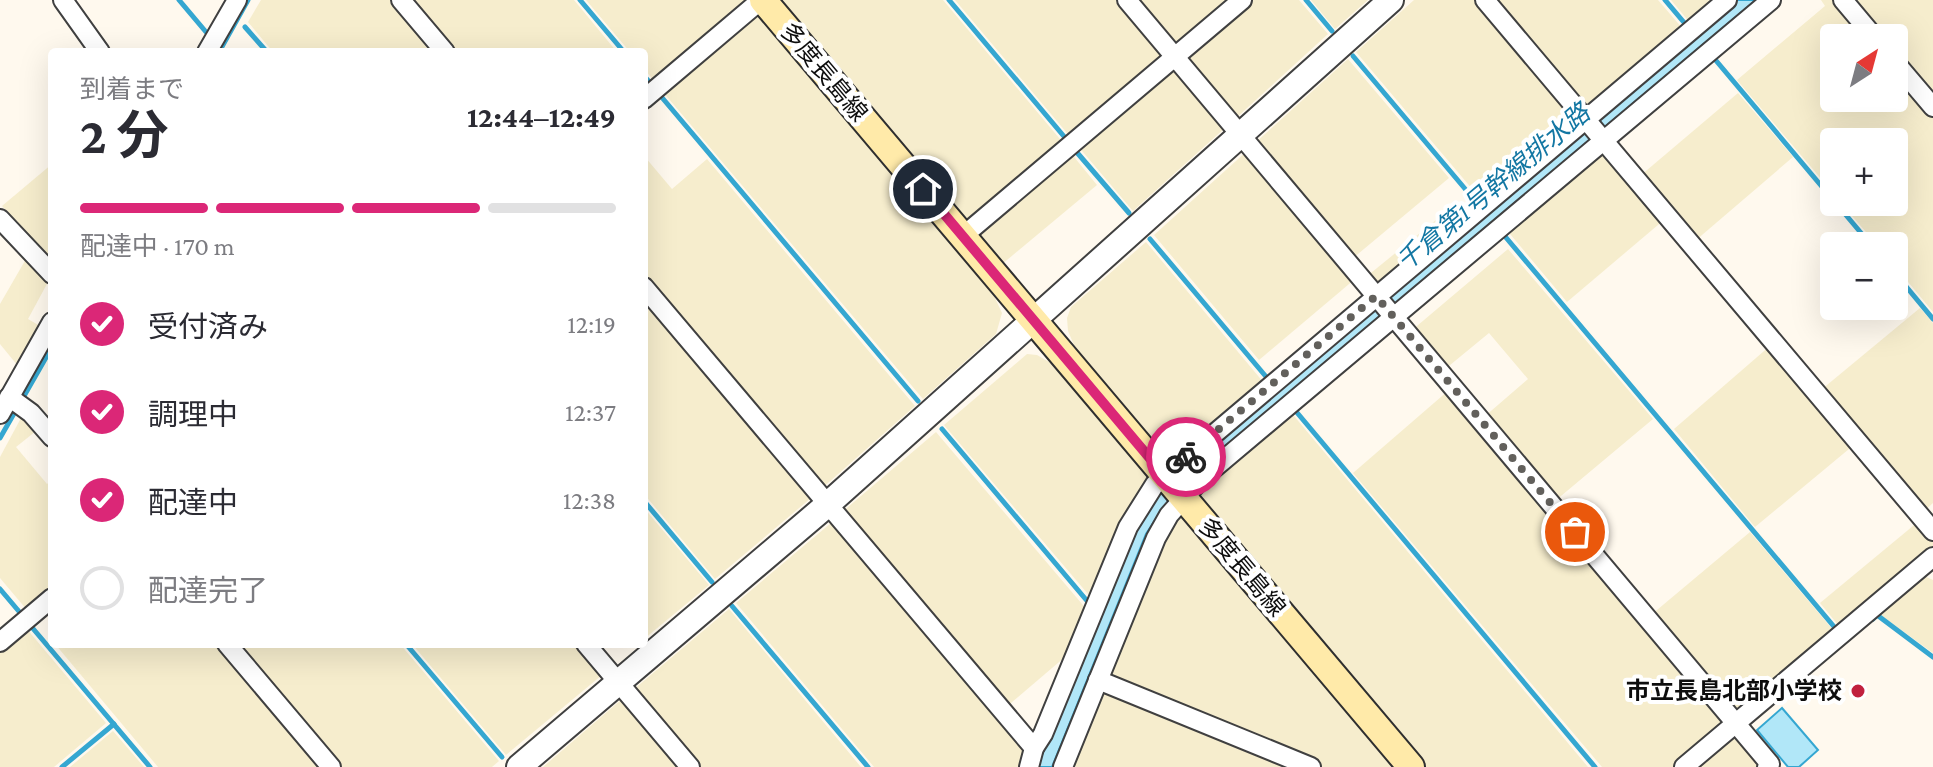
<!DOCTYPE html>
<html lang="ja">
<head>
<meta charset="utf-8">
<style>
  body { margin:0; font-family:"Crimson Pro","Noto Sans JP",serif; background:#f7f7f7; color:#2b2b33; height:100vh; display:flex; flex-direction:column; font-size:30px; white-space:nowrap }
  * { box-sizing:border-box; margin:0 }
  p { font-size:26px; color:#7c7c81 }
  .icon { flex:none; width:44px; height:44px; fill:none; stroke:currentColor; stroke-width:2; stroke-linecap:round; stroke-linejoin:round }
  .map { position:relative; flex:1; overflow:hidden }
  .panel { position:absolute; left:48px; top:48px; width:600px; height:600px; display:flex; flex-direction:column; background:#fff; border-radius:8px; box-shadow:0 8px 32px #0002 }
  .panel>* { flex:none }
  .needle { width:52px; rotate:36deg }
  .controls { position:absolute; left:1820px; top:24px; display:grid; gap:16px }
  .controls a { display:grid; place-items:center; width:88px; height:88px; border-radius:8px; background:#fff; box-shadow:0 8px 32px #0002; font-size:40px }
  .pin { position:absolute; display:grid; place-items:center; width:68px; height:68px; color:#fff; margin:-34px; border:4px solid #fff; border-radius:50%; box-shadow:0 2px 8px #0007 }
  .courier { position:absolute; display:grid; place-items:center; width:80px; height:80px; margin:-40px; border:6px solid #db2777; border-radius:50%; background:#fff; color:#222; box-shadow:0 2px 10px #0007 }
  .head em { font-style:normal; font-weight:700 }
  .head div { display:flex; flex-direction:column-reverse }
  .head { display:flex; align-items:center; justify-content:space-between; height:136px; padding:0 32px }
  h1 { font-size:52px; font-weight:700; line-height:60px }
  .bar { display:grid; grid-template-columns:repeat(4,1fr); gap:12px 8px; align-content:center; height:96px; padding:0 32px }
  .bar i { height:10px; border-radius:6px; background:#e1e1e2 }
  .bar .selected { background:#db2777 }
  .bar p { grid-column:span 4 }
  ol { padding:0 32px; list-style:none }
  li { display:flex; align-items:center; gap:24px; height:88px }
  li p { margin-inline-start:auto }
  li .icon { padding:8px; border-radius:50%; background:#db2777; color:#fff; stroke-width:4 }
  li:last-child { color:#7c7c81 }
  li i { width:44px; height:44px; border:4px solid #e1e1e2; border-radius:50% }
  .map>svg:first-child { display:block }
</style>
</head>
<body>
<div class="map">
<svg width="1933" height="767" viewBox="0 0 1933 767">
  <rect width="100%" height="100%" fill="#fff9ee"/>
  <g fill="#f6edcd">
    <polygon points="261,0 392,0 436,52 273,52 248,22"/>
    <polygon points="408,0 574,0 617,52 451,52"/>
    <polygon points="586,0 750,0 656,83 644,69 644,52 630,52"/>
    <polygon points="779,0 943,0 1065,145 967,226"/>
    <polygon points="955,0 1120,0 1168,57 1072,139"/>
    <polygon points="1134,0 1236,0 1176,51"/>
    <polygon points="1250,0 1299,0 1328,34 1235,119 1182,58"/>
    <polygon points="1311,0 1368,0 1335,29"/>
    <polygon points="1414,0 1477,0 1570,109 1473,190 1356,52"/>
    <polygon points="1492,0 1658,0 1683,29 1589,109"/>
    <polygon points="1671,0 1719,0 1691,24"/>
    <polygon points="1821,0 1835,0 1867,38 1834,38 1834,98 1894,98 1894,70 1933,117 1933,312 1894,265 1894,246 1878,246 1840,202 1894,202 1894,142 1834,142 1834,194 1737,80 1825,6"/>
    <polygon points="1849,0 1933,0 1933,99 1894,53 1894,38 1881,38"/>
    <polygon points="755,13 766,14 994,287 995,298 1002,313 996,334 923,399 663,92"/>
    <polygon points="1348,59 1449,178 1352,259 1255,143"/>
    <polygon points="1173,64 1226,127 1133,211 1077,145"/>
    <polygon points="1738,93 1793,157 1695,241 1640,176"/>
    <polygon points="1600,148 1665,219 1567,302 1505,228"/>
    <polygon points="1247,151 1355,279 1259,360 1154,235"/>
    <polygon points="1070,152 1097,185 1001,265 973,232"/>
    <polygon points="645,157 672,189 707,159 915,406 820,490 644,281"/>
    <polygon points="52,164 52,261 2,206"/>
    <polygon points="1452,207 1461,218 1376,288 1366,277"/>
    <polygon points="1146,242 1264,383 1166,462 1073,353 1074,345 1068,331 1067,318 1071,307"/>
    <polygon points="1508,249 1653,419 1555,501 1484,417 1528,379 1489,333 1444,370 1411,331"/>
    <polygon points="26,259 48,282 28,319 40,326 18,366 0,344 0,304"/>
    <polygon points="644,299 811,498 715,579 644,494"/>
    <polygon points="1920,308 1933,323 1933,503 1923,512 1821,390"/>
    <polygon points="1771,345 1855,444 1755,527 1674,429"/>
    <polygon points="1027,354 1037,355 1056,366 1152,482 1093,600 944,425"/>
    <polygon points="1449,390 1728,721 1673,767 1602,767 1353,473"/>
    <polygon points="1289,410 1588,767 1422,767 1195,498 1204,483"/>
    <polygon points="21,418 25,419 36,431 16,447 47,484 52,480 52,589 27,610 0,578 0,457"/>
    <polygon points="936,432 1088,611 1072,651 1005,708 841,513"/>
    <polygon points="644,508 709,585 644,639"/>
    <polygon points="1183,514 1398,767 1321,767 1109,681 1104,676 1173,518"/>
    <polygon points="1919,521 1933,537 1933,548 1839,626 1820,603"/>
    <polygon points="831,523 1027,754 1021,767 874,767 736,603"/>
    <polygon points="1750,532 1834,631 1735,714 1651,615"/>
    <polygon points="1922,575 1933,580 1933,653 1878,613"/>
    <polygon points="729,609 861,767 697,767 633,690"/>
    <polygon points="26,628 106,723 54,767 0,767 0,651"/>
    <polygon points="55,644 218,644 322,767 158,767"/>
    <polygon points="235,644 400,644 499,761 492,767 339,767"/>
    <polygon points="412,644 576,644 602,675 506,755"/>
    <polygon points="1098,689 1301,767 1076,767 1069,762"/>
    <polygon points="622,699 679,767 543,767"/>
    <polygon points="113,731 144,767 70,767"/>
    <polygon points="1734,734 1765,762 1759,767 1694,767"/>
  </g>
  <g fill="#b1e7f8" stroke="#35a7d1" stroke-width="2">
    <polygon points="1737,0 1756,0 1194,473 1163,508 1146,534 1052,767 1037,767 1130,539 1158,493 1184,464"/>
    <polygon points="1782,708 1818,750 1799,767 1788,767 1757,730"/>
  </g>
  <g fill="none" stroke-linecap="round" stroke-linejoin="round">
    <g stroke="#35a7d1" stroke-width="5">
      <polyline points="179,0 206,32"/>
      <polyline points="580,0 624,52"/>
      <polyline points="949,0 1067,140"/>
      <polyline points="1306,0 1332,31"/>
      <polyline points="1665,0 1687,26"/>
      <polyline points="245,27 267,52"/>
      <polyline points="219,52 248,0"/>
      <polyline points="1353,56 1477,203"/>
      <polyline points="1713,57 1834,201"/>
      <polyline points="644,76 652,85"/>
      <polyline points="659,94 918,401"/>
      <polyline points="1074,149 1129,213"/>
      <polyline points="1835,202 1872,246"/>
      <polyline points="1503,234 1836,629"/>
      <polyline points="1150,239 1268,379"/>
      <polyline points="1894,272 1933,319"/>
      <polyline points="1294,409 1595,767"/>
      <polyline points="942,429 1088,602"/>
      <polyline points="0,438 52,347"/>
      <polyline points="644,501 712,582"/>
      <polyline points="0,589 22,615"/>
      <polyline points="732,606 868,767"/>
      <polyline points="1873,619 1877,615 1933,657"/>
      <polyline points="30,625 150,767"/>
      <polyline points="406,644 502,757"/>
      <polyline points="62,767 114,724"/>
    </g>
    <defs>
      <g id="minor">
        <polyline points="63,0 100,52"/>
        <polyline points="401,0 445,52"/>
        <polyline points="1127,0 1770,764 1767,767"/>
        <polyline points="1485,0 1933,531"/>
        <polyline points="1843,0 1875,38"/>
        <polyline points="207,52 237,0"/>
        <polyline points="1894,61 1933,107"/>
        <polyline points="644,99 761,0"/>
        <polyline points="0,219 52,274"/>
        <polyline points="963,236 1242,0"/>
        <polyline points="644,287 1034,748"/>
        <polyline points="9,397 31,413 52,437"/>
        <polyline points="0,414 52,322"/>
        <polyline points="0,642 52,598"/>
        <polyline points="227,644 331,767"/>
        <polyline points="586,644 690,767"/>
        <polyline points="1098,680 1311,767"/>
        <polyline points="1029,767 1034,748 1043,734 1128,527 1155,484 1727,0"/>
        <polyline points="1063,767 1156,538 1169,515 1201,479 1771,0"/>
        <polyline points="1684,767 1933,557"/>
      </g>
      <polyline id="tertiary" points="519,767 827,505 1391,0"/>
      <polyline id="secondary" points="763,0 1411,767"/>
    </defs>
    <use href="#minor" stroke="#404040" stroke-width="22"/>
    <use href="#tertiary" stroke="#404040" stroke-width="28"/>
    <use href="#secondary" stroke="#2f2f2f" stroke-width="30"/>
    <use href="#minor" stroke="#fff" stroke-width="18"/>
    <use href="#tertiary" stroke="#fff" stroke-width="24"/>
    <use href="#secondary" stroke="#ffeaa9" stroke-width="26"/>
  </g>
  <g fill="none" stroke-linecap="round" stroke-linejoin="round">
    <polyline stroke="#62605c" stroke-width="8" stroke-dasharray="0 14.4" points="1186,457 1376,296 1575,532"/>
    <polyline stroke="#db2777" stroke-width="10" points="923,189 1164,475 1186,457"/>
  </g>
  <circle fill="#c1213e" stroke="#fff" stroke-width="3" cx="1858" cy="691" r="8"/>
  <g text-anchor="middle" stroke-width="8" stroke-linejoin="round" paint-order="stroke">
    <g font-size="24" fill="#0d0d0d" stroke="#fff">
      <text transform="translate(824 72) rotate(50)" y="8">多度長島線</text>
      <text transform="translate(1242 567) rotate(50)" y="8">多度長島線</text>
    </g>
    <g font-size="24" font-weight="bold" fill="#0d0d0d" stroke="#fff" text-anchor="end">
      <text x="1842" y="699">市立長島北部小学校</text>
    </g>
    <g font-size="26" font-style="italic" fill="#1377a3" stroke="#fff">
      <text transform="translate(1493 187) rotate(-40)" y="9">千倉第1号幹線排水路</text>
    </g>
  </g>
</svg>
<div class="controls">
<a><svg class="needle" viewBox="-14 -14 28 28"><path d="M0-13l5 13h-10z" fill="#e53935"/><path d="M0 13l5-13h-10z" fill="#7c7c81"/></svg></a>
<a>+</a>
<a>−</a>
</div>
<div class="pin" style="left:1575px;top:532px;background:#ea580c"><svg class="icon" aria-label="bag" viewBox="0 0 24 24"><path d="M5 8h14l-1 12H6zM9 8a3 3 0 0 1 6 0"/></svg></div>
<div class="pin" style="left:923px;top:189px;background:#1f2937"><svg class="icon" aria-label="home" viewBox="0 0 24 24"><path d="M3 11l9-7 9 7M6 9v11h12V9"/></svg></div>
<div class="courier" style="left:1186px;top:457px"><svg class="icon" aria-label="bike" viewBox="0 0 24 24"><circle cx="6" cy="16" r="4"/><circle cx="18" cy="16" r="4"/><path d="M6 16l4-8h5l3 8M10 8l3 8H6M13 5h3"/></svg></div>
<section class="panel">
<div class="head"><div><h1>2 分</h1><p>到着まで</p></div><em>12:44–12:49</em></div>
<div class="bar"><i class="selected"></i><i class="selected"></i><i class="selected"></i><i></i><p>配達中 · 170 m</p></div>
<ol>
<li><svg class="icon" aria-label="check" viewBox="0 0 24 24"><path d="M5 12l5 5 9-10"/></svg>受付済み<p>12:19</p></li>
<li><svg class="icon" aria-label="check" viewBox="0 0 24 24"><path d="M5 12l5 5 9-10"/></svg>調理中<p>12:37</p></li>
<li><svg class="icon" aria-label="check" viewBox="0 0 24 24"><path d="M5 12l5 5 9-10"/></svg>配達中<p>12:38</p></li>
<li><i></i>配達完了</li>
</ol>
</section>
</div>
</body>
</html>
